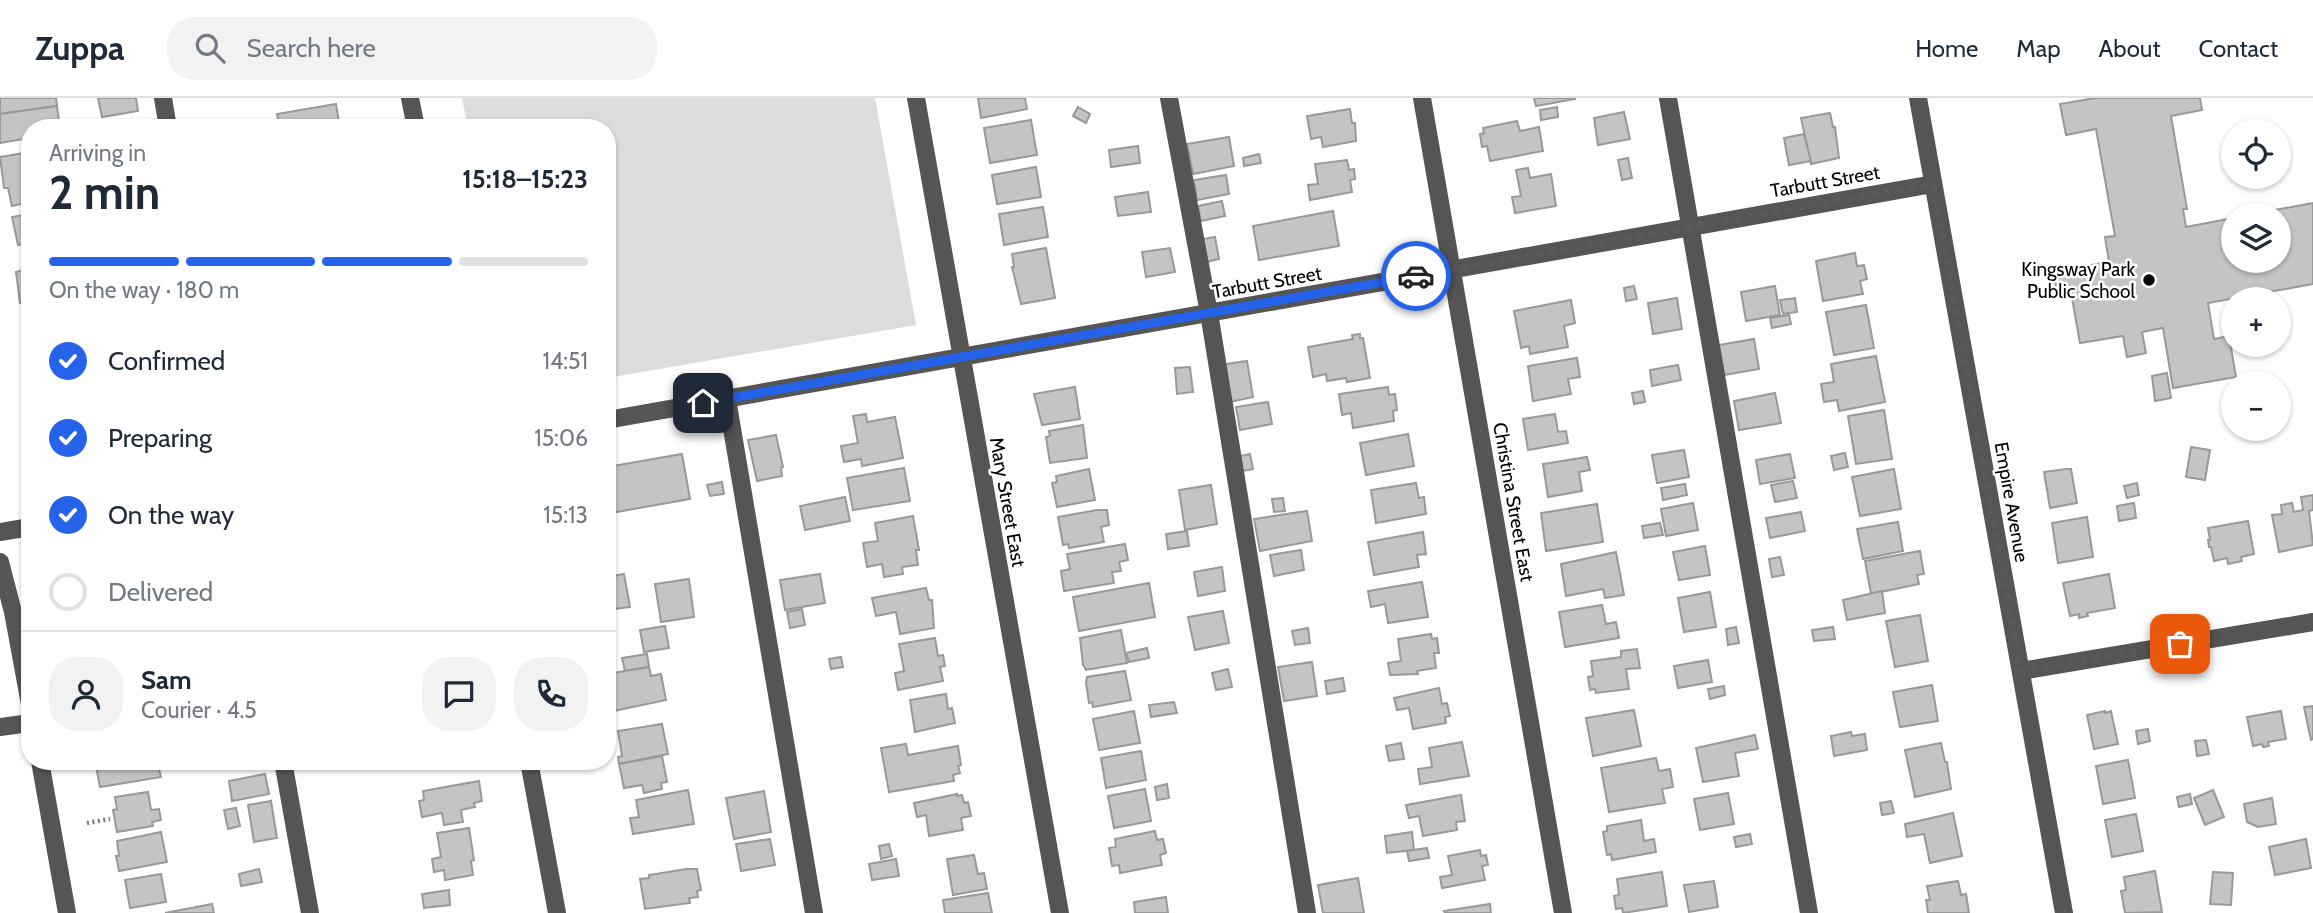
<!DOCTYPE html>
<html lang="en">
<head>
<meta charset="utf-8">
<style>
  body { margin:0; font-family:Cabin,sans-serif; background:#f2f2f3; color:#1f2937; height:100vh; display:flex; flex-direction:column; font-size:26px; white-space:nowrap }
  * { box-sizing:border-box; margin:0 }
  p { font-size:23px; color:#747a83 }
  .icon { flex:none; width:38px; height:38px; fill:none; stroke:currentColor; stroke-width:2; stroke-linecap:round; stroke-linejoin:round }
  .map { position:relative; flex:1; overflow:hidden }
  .panel { position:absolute; left:21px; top:21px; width:595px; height:651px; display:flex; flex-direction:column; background:#fff; border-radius:28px; box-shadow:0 2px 5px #0004 }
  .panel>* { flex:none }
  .fabs { position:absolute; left:2221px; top:21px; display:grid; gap:14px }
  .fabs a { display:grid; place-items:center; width:70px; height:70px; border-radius:50%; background:#fff; box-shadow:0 2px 5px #0004; font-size:35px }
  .pin { position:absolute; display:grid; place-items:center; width:60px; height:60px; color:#fff; margin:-30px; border-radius:14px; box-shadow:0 4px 10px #0006 }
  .courier { position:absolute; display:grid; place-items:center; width:70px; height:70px; margin:-35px; border:5px solid #2563eb; border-radius:50%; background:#fff; color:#222; box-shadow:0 2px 9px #0007 }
  .headline em { font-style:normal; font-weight:800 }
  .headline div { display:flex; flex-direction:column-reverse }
  .headline { display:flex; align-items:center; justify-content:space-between; height:119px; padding:0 28px }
  h1 { font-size:46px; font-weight:800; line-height:52px }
  .bar { display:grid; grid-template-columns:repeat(4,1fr); gap:10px 7px; align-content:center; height:84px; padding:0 28px }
  .bar i { height:9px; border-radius:5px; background:#e0e1e3 }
  .bar .selected { background:#2563eb }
  .bar p { grid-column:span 4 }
  .line { display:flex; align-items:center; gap:18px; padding:0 28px; border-top:2px solid #e0e1e3 }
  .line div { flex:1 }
  .round { display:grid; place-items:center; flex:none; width:74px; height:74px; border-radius:28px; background:#f2f2f3 }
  ol { padding:0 28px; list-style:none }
  li { display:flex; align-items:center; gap:21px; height:77px }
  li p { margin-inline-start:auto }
  li .icon { padding:7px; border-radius:50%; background:#2563eb; color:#fff; stroke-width:4 }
  li:last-child { color:#747a83 }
  li i { width:38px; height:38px; border:4px solid #e0e1e3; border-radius:50% }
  header { display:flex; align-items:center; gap:42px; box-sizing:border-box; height:98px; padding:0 35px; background:#fff; border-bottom:2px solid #e0e1e3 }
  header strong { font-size:33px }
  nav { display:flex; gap:38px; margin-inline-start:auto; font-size:24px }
  .search { width:490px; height:63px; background:#f2f2f3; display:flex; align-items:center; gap:18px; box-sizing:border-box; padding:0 24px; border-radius:28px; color:#747a83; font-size:26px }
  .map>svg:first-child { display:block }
</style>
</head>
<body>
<header>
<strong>Zuppa</strong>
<div class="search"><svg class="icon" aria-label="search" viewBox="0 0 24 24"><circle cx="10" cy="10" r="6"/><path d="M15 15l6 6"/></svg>Search here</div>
<nav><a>Home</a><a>Map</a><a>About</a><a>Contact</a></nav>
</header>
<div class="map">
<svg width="2313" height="815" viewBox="0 0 2313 815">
  <rect width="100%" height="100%" fill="#fff"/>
  <polygon fill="#dcdcdc" points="462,0 875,0 916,227 607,280 607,30 468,30"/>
  <g fill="#c4c4c4" stroke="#999" stroke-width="2">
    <polygon points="0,0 56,0 57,8 0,16"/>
    <polygon points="98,0 136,0 138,13 102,19"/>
    <polygon points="978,0 1025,0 1027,11 981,20"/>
    <polygon points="1534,0 1575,0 1575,1 1536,8"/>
    <polygon points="2095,0 2200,0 2202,12 2171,18 2187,111 2183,111 2186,129 2233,120 2233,163 2278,163 2278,117 2247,117 2313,105 2313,186 2208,205 2214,241 2229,238 2236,279 2173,290 2163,230 2142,234 2146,255 2127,259 2123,238 2080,245 2072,200 2065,200 2060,197 2056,192 2055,183 2067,171 2109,164 2105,139 2115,138 2096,31 2066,37 2060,6"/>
    <polygon points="336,6 340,30 280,30 277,16"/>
    <polygon points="57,8 60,30 30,30 30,40 0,45 0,16"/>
    <polygon points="1078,9 1090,16 1086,25 1073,18"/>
    <polygon points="1557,9 1558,19 1541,22 1540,12"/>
    <polygon points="1350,11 1352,25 1355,25 1356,43 1323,49 1321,39 1311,41 1307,18"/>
    <polygon points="1624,14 1630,41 1598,47 1594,20"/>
    <polygon points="1830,15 1833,29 1835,29 1839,60 1811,66 1801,20"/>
    <polygon points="1031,22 1037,57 990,65 984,30"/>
    <polygon points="1517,23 1520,33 1539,29 1543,53 1490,63 1487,48 1482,49 1480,36 1484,35 1483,30"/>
    <polygon points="1804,36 1811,63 1789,67 1784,40"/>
    <polygon points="1229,39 1234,68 1193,76 1187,46"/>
    <polygon points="1138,48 1140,65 1111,69 1109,52"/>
    <polygon points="30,54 30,104 12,108 8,90 4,90 0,59"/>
    <polygon points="1259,56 1261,65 1244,68 1243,60"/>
    <polygon points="1628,60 1632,80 1622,82 1618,62"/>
    <polygon points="1347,62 1349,72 1354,71 1355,81 1350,82 1352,94 1310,102 1308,87 1318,86 1315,66"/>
    <polygon points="1036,69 1041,99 997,106 992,77"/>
    <polygon points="1528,70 1530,80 1551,76 1556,108 1515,115 1512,99 1521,98 1516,72"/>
    <polygon points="1226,77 1229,96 1197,102 1194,82"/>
    <polygon points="1148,94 1151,114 1118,118 1115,99"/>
    <polygon points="1222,103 1225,118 1201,123 1198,108"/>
    <polygon points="1043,109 1048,139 1004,147 999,116"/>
    <polygon points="1333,113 1339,148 1259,162 1253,128"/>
    <polygon points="30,116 30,145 18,147 12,119"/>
    <polygon points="1215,139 1219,161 1202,165 1197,142"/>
    <polygon points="1046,150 1055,200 1021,206 1012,169 1014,169 1012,156"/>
    <polygon points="1170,150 1175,174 1146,179 1142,154"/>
    <polygon points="1855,155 1857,168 1864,167 1867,181 1860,183 1863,196 1823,203 1816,163"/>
    <polygon points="30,170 30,203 20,205 16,174"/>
    <polygon points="1634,188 1637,201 1626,203 1624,190"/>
    <polygon points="1775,188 1780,217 1746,223 1741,194"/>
    <polygon points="1677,200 1682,231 1653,236 1648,205"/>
    <polygon points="1795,200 1797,214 1783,216 1780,202"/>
    <polygon points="1571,202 1575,225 1564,228 1568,249 1530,256 1529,248 1521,250 1514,213"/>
    <polygon points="1866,207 1874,250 1834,257 1826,214"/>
    <polygon points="1789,217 1791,226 1772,230 1770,220"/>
    <polygon points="1360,236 1360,240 1363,240 1370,280 1347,284 1346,280 1327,283 1326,276 1313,279 1308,249 1353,241 1352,237"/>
    <polygon points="1754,241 1759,271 1724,277 1719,247"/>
    <polygon points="1876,258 1885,304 1839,313 1837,302 1824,304 1821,286 1834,284 1831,266"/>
    <polygon points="1577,260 1580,279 1568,281 1571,296 1533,303 1528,268"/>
    <polygon points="1247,263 1253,299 1225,305 1219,267"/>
    <polygon points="1678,267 1681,282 1652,288 1650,272"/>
    <polygon points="1190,269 1193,294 1177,296 1175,270"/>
    <polygon points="2167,275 2171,300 2155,303 2152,278"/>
    <polygon points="1075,289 1080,321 1042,327 1034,296"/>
    <polygon points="1388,289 1389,297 1395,296 1397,312 1393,313 1394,323 1353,330 1351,315 1342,317 1339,296"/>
    <polygon points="1643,293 1645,304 1634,306 1632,295"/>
    <polygon points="1775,295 1781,325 1739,332 1734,303"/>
    <polygon points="1268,304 1272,326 1240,332 1236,309"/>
    <polygon points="1884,312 1892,361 1856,366 1848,318"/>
    <polygon points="866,316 867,324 895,319 903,360 862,368 861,361 844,364 841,348 858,345 853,318"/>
    <polygon points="1555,316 1558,334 1566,333 1568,345 1528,352 1523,321"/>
    <polygon points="1083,327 1087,360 1050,365 1046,339 1050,338 1049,333"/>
    <polygon points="1408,336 1414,368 1366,377 1360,345"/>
    <polygon points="776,337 783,369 781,370 782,378 757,383 748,342"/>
    <polygon points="2191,349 2210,352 2205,382 2186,379"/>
    <polygon points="1684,352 1689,379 1657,385 1652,357"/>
    <polygon points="1845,355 1848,369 1834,372 1831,358"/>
    <polygon points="682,356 690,401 611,415 607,392 607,369"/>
    <polygon points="1250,356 1253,371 1238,374 1236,359"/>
    <polygon points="1790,356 1795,380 1760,386 1756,362"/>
    <polygon points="1587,359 1590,372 1579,374 1582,393 1548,399 1543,366"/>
    <polygon points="904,370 910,403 853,412 847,380"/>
    <polygon points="1089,371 1095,402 1057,409 1052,385 1057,384 1056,378"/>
    <polygon points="1894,371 1901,411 1860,418 1852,379"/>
    <polygon points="2066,371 2071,371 2077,405 2050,410 2044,374"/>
    <polygon points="1793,383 1797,400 1775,404 1771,387"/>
    <polygon points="722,384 724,396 710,398 707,387"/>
    <polygon points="1416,385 1419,400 1424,399 1426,416 1376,425 1371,392"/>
    <polygon points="2137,385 2139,397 2127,400 2124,388"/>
    <polygon points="1685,386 1687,397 1663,402 1661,390"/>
    <polygon points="1211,387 1217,426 1185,432 1179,392"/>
    <polygon points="2313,397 2313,412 2309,413 2313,447 2279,454 2272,417 2282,416 2281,407 2292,405 2294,414 2303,412 2301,399"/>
    <polygon points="845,399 850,423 805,432 800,408"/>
    <polygon points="1283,400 1285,413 1274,414 1272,401"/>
    <polygon points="1693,405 1698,432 1666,438 1661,411"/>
    <polygon points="2134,405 2136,420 2119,423 2117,408"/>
    <polygon points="1597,406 1603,444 1546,453 1541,415"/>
    <polygon points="1097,412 1107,412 1109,427 1101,429 1104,444 1069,450 1068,446 1063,447 1058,419"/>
    <polygon points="1307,413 1312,443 1260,453 1254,421"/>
    <polygon points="1801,414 1805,433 1770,440 1766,420"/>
    <polygon points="913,418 919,452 916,452 918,467 902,469 903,476 884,479 882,466 867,469 863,445 878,443 875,425"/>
    <polygon points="2087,419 2093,459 2058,465 2052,425"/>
    <polygon points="2248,423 2254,456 2241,459 2242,463 2228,466 2227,460 2214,463 2211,449 2209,449 2208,442 2210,442 2208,430"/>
    <polygon points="1898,424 1903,453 1863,461 1857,431"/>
    <polygon points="1660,425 1663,437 1644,440 1642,428"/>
    <polygon points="1187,433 1189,448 1168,451 1166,436"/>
    <polygon points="1423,434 1426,456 1417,457 1419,469 1374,477 1368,444"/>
    <polygon points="1125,446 1128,462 1119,464 1121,473 1112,474 1114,485 1064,493 1061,473 1070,471 1067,456"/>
    <polygon points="1705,448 1710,477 1679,482 1673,454"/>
    <polygon points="1301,452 1304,472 1274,478 1270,457"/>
    <polygon points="1920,453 1924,476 1917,477 1919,486 1871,496 1865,463"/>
    <polygon points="1616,454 1624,497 1605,500 1603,491 1566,498 1561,466"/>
    <polygon points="1780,459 1784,477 1772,479 1769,461"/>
    <polygon points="1222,469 1225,493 1198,498 1194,474"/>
    <polygon points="624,476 630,509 607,512 607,479"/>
    <polygon points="820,476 825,505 785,512 780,482"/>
    <polygon points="2109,476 2115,510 2087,515 2088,518 2079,520 2079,516 2070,518 2063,485"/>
    <polygon points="689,481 694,519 661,524 655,486"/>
    <polygon points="1422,484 1428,519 1388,525 1385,506 1371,509 1368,493"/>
    <polygon points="1149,485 1155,519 1079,533 1073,499"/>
    <polygon points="926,490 929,502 932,502 934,530 900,536 896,514 876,518 872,500"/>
    <polygon points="1882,493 1885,515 1847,522 1843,502"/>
    <polygon points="1710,494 1716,529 1684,534 1678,500"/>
    <polygon points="1602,507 1606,526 1616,524 1619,540 1565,549 1559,514"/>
    <polygon points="802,511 805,527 790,530 787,514"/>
    <polygon points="1223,513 1229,545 1195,552 1188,519"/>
    <polygon points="1920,517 1928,563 1895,569 1886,523"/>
    <polygon points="665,528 669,550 644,554 640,532"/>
    <polygon points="1736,529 1739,545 1728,547 1726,531"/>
    <polygon points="1833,529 1835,541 1814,543 1812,532"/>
    <polygon points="1308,530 1310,545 1295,547 1292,533"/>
    <polygon points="1121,532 1127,565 1086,572 1083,567 1080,540"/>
    <polygon points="1431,536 1432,541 1437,540 1439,555 1434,555 1436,570 1417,573 1418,576 1390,577 1388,565 1401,563 1398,541"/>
    <polygon points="935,540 938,558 943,557 945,568 940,569 943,583 898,592 895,575 904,573 899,546"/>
    <polygon points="1147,550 1149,560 1129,564 1126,555"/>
    <polygon points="1637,551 1640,570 1626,571 1629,591 1596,595 1595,591 1590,592 1588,579 1593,578 1591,563 1621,559 1621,553"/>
    <polygon points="647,556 649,569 625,573 622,560"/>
    <polygon points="841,559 843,569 831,571 829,561"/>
    <polygon points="1708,562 1712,584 1678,590 1674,568"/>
    <polygon points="1312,564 1317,598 1284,603 1278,569"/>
    <polygon points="649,569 651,578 661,576 666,602 609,614 607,576"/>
    <polygon points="1228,571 1232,589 1216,592 1212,575"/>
    <polygon points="1125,573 1131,602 1093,609 1092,604 1089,605 1086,585 1087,579"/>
    <polygon points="1343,580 1345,593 1327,596 1325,583"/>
    <polygon points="1932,587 1938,623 1900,629 1893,594"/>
    <polygon points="1724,588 1725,597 1710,601 1708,591"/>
    <polygon points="1439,590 1442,606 1447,605 1450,618 1445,619 1446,625 1413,631 1409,610 1397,612 1394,600"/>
    <polygon points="946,596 948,611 952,610 955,625 915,634 910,602"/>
    <polygon points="1174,604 1177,615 1151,619 1149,607"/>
    <polygon points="2313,608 2313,641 2311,642 2304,609"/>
    <polygon points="1634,612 1641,648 1593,658 1586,620"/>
    <polygon points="1134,613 1140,645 1099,652 1093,621"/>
    <polygon points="2105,613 2105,615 2111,613 2118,646 2094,651 2087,617"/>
    <polygon points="2281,613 2286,641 2268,644 2269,648 2263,649 2262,646 2253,648 2247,619"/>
    <polygon points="662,626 668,656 619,666 618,659 622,658 618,633"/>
    <polygon points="2148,631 2150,643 2138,646 2136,633"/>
    <polygon points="1851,634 1852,638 1865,636 1867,652 1834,658 1831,638"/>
    <polygon points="1755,637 1758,651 1735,655 1739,678 1703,684 1696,650"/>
    <polygon points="2206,642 2209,656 2197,658 2195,643"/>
    <polygon points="1462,644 1469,678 1420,686 1418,671 1432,669 1429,650"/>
    <polygon points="1401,645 1404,661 1389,663 1386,648"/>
    <polygon points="1941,645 1945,664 1947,664 1951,691 1915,699 1905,652"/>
    <polygon points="906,646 908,657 958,648 961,667 958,668 960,675 953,677 954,683 889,694 881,650"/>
    <polygon points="1141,653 1146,682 1106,690 1101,660"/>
    <polygon points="662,658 667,684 661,685 662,691 644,695 642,687 624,690 619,666"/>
    <polygon points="1656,660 1659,673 1670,671 1673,689 1662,691 1665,705 1609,714 1601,670"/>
    <polygon points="2128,662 2135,700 2103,706 2096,668"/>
    <polygon points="95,663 165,663 166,669 159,671 161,679 100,689"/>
    <polygon points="265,676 269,696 232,703 229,683"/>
    <polygon points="479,683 482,703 474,705 475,709 461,712 463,724 444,727 442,715 422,719 419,703 424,702 423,693"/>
    <polygon points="1167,686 1169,700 1157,702 1155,689"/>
    <polygon points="1145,691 1151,723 1114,730 1108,698"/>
    <polygon points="688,692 694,726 633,736 630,720 639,719 636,702"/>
    <polygon points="2213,692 2224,719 2205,727 2194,700"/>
    <polygon points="764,693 771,734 734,741 726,700"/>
    <polygon points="148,694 151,712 159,711 161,722 152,724 153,728 117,734 113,712 117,711 115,699"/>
    <polygon points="1728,695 1734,726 1700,732 1694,701"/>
    <polygon points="957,696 957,698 962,697 964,705 968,704 971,718 961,720 963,732 929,738 926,717 917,719 914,705"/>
    <polygon points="2190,696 2192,706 2179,709 2177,699"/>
    <polygon points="1461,697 1465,723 1456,724 1457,732 1423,738 1419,718 1409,720 1406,707"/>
    <polygon points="2272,700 2276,726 2258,729 2247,724 2244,706"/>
    <polygon points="271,703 277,740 254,744 248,707"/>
    <polygon points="1891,703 1894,715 1882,717 1880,705"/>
    <polygon points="236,710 240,728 228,731 224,712"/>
    <polygon points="1953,715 1962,758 1930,765 1924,736 1907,739 1905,726"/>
    <polygon points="2136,716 2143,753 2112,759 2105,722"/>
    <polygon points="1641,722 1644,743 1654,741 1656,754 1612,762 1611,756 1607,757 1603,734 1607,733 1607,728"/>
    <polygon points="469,730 474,762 471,763 473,777 445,782 444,772 434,774 432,761 441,759 437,735"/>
    <polygon points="1155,733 1157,742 1163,741 1166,755 1160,757 1162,767 1120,775 1119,767 1112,768 1109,750 1116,749 1115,741"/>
    <polygon points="161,734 167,764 119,773 116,758 119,758 117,743"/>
    <polygon points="1412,734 1414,752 1387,755 1385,738"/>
    <polygon points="1750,736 1752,746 1736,749 1734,739"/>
    <polygon points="770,741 775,767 741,773 736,746"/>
    <polygon points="2306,741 2311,770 2275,777 2269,749"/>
    <polygon points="889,746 892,758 881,761 879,748"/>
    <polygon points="1427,750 1429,760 1409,763 1407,753"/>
    <polygon points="1480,752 1481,758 1486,757 1488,767 1482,768 1485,782 1442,790 1440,779 1452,777 1448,758"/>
    <polygon points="974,757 978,776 984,775 987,791 953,797 947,761"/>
    <polygon points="896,761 899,778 872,782 869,766"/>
    <polygon points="259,771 262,784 241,788 239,776"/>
    <polygon points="686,771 697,771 701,792 697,793 698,799 689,800 690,805 645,811 640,781 649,780 649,777"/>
    <polygon points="2155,773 2162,814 2125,815 2121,793 2126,792 2124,779"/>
    <polygon points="1662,774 1667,808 1623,815 1622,810 1616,811 1614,798 1619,797 1617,781"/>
    <polygon points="2213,774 2233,775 2231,807 2210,806"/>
    <polygon points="161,776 166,804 130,810 125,782"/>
    <polygon points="1358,780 1364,815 1323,815 1318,787"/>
    <polygon points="1714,783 1718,809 1689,814 1684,787"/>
    <polygon points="1958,783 1961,797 1966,796 1969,815 1928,815 1926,802 1930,802 1927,788"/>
    <polygon points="449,792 450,807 424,810 422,796"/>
    <polygon points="988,795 992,815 945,815 943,802"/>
    <polygon points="1166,799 1168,815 1135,815 1134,804"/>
    <polygon points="212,806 214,815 165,815"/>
    <polygon points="1490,806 1491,815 1445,815 1444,813"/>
  </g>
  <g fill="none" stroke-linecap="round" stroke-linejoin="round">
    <polyline stroke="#777" stroke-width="4.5" stroke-dasharray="2 3.5" stroke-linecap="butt" points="87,725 110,721"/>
    <g stroke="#555" stroke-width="18">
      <polyline points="163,0 168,30"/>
      <polyline points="410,0 416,30"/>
      <polyline points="916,0 1060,815"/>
      <polyline points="1169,0 1209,215 1307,815"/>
      <polyline points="1422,0 1563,815"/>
      <polyline points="1668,0 1809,815"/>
      <polyline points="1918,0 2064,815"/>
      <polyline points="727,301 814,815"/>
      <polyline points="607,322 1933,86"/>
      <polyline points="0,434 30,429"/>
      <polyline points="0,464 13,514 30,606"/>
      <polyline points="2021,573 2313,524"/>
      <polyline points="0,629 30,625"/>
      <polyline points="40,663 67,815"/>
      <polyline points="283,663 310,815"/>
      <polyline points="529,663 557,815"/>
    </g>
  </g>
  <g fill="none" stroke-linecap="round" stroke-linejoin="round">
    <polyline stroke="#595959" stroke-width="7" stroke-dasharray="0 12.6" points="1416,178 1933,86 2021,573 2180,546"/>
    <polyline stroke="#2563eb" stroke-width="9" points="703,305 1416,178"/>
  </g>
  <circle fill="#000" stroke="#fff" stroke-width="2.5" cx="2149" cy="182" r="7"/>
  <g text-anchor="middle" stroke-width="5" stroke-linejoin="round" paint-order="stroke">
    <g font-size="19" fill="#000" stroke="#fff">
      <text transform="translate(1825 83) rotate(-10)" y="7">Tarbutt Street</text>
      <text transform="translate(1267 184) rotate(-10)" y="7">Tarbutt Street</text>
      <text transform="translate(1008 404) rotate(80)" y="7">Mary Street East</text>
      <text transform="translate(1514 404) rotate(80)" y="7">Christina Street East</text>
      <text transform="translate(2012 404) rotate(80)" y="7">Empire Avenue</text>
    </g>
    <g font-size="19" fill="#000" stroke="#fff" text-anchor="end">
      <text x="2135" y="178">Kingsway Park<tspan x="2135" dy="22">Public School</tspan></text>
    </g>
  </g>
</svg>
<div class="fabs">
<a><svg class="icon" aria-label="locate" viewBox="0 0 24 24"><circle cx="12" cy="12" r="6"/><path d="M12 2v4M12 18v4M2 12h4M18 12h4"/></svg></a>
<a><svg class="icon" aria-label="layers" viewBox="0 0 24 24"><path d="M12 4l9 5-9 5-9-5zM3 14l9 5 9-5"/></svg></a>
<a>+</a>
<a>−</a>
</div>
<div class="pin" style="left:2180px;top:546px;background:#ea580c"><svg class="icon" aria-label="bag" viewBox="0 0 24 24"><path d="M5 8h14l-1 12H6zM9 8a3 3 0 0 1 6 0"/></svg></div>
<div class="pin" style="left:703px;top:305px;background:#1f2937"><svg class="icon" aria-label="home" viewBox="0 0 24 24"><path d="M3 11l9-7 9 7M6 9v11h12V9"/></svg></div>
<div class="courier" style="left:1416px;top:178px"><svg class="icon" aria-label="car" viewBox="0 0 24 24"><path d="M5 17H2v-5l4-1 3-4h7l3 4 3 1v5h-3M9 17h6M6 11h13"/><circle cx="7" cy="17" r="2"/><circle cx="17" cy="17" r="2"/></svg></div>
<section class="panel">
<div class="headline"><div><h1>2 min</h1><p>Arriving in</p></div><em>15:18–15:23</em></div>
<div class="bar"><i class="selected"></i><i class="selected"></i><i class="selected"></i><i></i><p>On the way · 180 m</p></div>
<ol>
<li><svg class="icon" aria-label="check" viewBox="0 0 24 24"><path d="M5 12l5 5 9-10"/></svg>Confirmed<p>14:51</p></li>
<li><svg class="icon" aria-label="check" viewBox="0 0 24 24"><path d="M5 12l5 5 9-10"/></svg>Preparing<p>15:06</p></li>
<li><svg class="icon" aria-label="check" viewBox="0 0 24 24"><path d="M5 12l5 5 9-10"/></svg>On the way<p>15:13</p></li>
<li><i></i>Delivered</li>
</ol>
<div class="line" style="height:126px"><a class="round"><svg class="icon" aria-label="person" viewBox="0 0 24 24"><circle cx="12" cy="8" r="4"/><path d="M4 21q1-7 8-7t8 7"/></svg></a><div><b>Sam</b><p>Courier · 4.5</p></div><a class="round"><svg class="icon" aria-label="chat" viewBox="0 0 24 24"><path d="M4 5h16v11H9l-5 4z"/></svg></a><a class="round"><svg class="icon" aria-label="phone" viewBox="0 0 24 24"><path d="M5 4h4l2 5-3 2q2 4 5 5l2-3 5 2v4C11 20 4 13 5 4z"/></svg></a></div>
</section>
</div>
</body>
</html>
